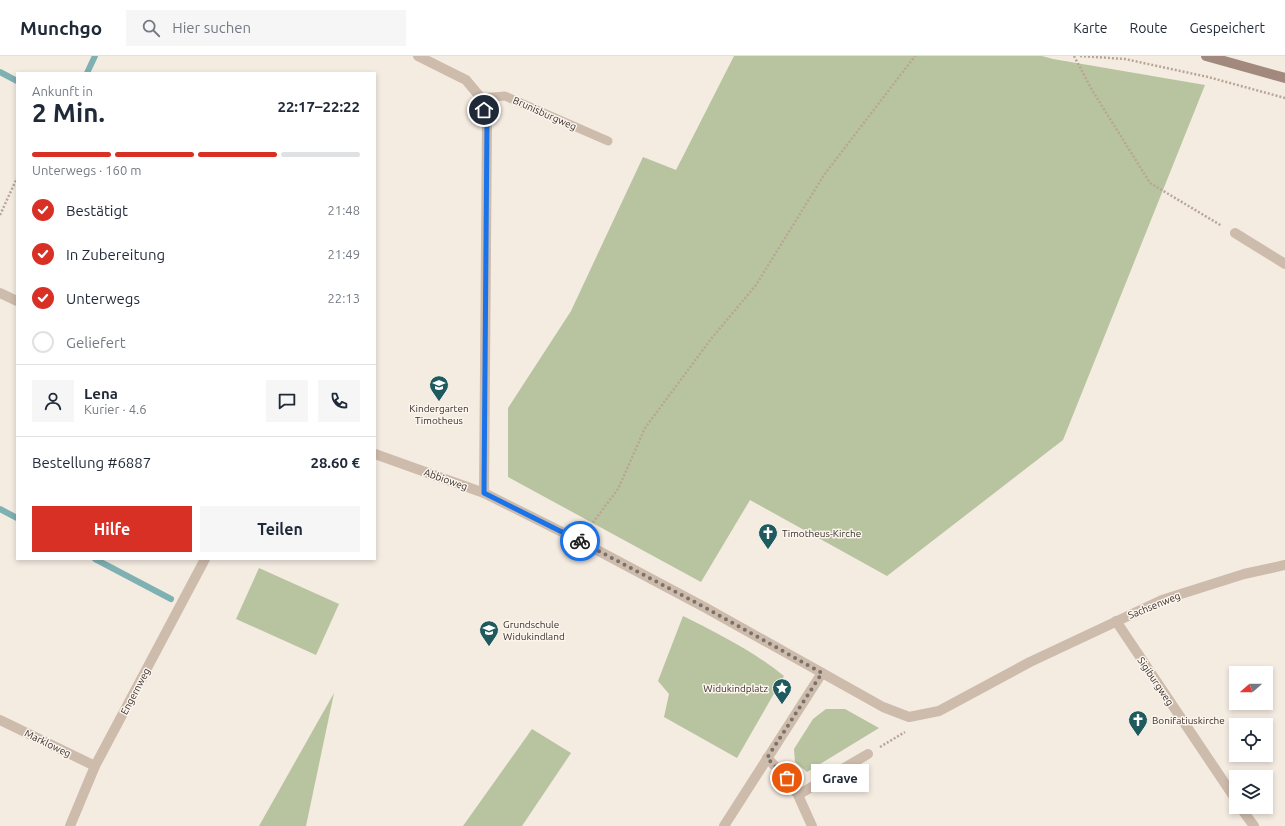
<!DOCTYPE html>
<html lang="de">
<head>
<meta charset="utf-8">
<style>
  body { margin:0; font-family:Ubuntu,sans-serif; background:#f6f6f7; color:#1f2937; height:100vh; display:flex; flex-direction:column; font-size:15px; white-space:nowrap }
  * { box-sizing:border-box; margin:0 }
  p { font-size:13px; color:#747a83 }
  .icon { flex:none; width:22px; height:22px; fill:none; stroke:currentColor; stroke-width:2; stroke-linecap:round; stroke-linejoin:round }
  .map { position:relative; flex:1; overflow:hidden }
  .side { position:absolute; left:16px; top:16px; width:360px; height:488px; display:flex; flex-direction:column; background:#fff; border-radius:0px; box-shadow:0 2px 6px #0003 }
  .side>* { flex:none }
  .needle { width:26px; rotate:250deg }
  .controls { position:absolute; left:1229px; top:610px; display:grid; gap:8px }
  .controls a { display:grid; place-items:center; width:44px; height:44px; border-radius:0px; background:#fff; box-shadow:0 2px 6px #0003; font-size:20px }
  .pin { position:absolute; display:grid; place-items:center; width:34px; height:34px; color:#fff; margin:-17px; border:2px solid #fff; border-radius:50%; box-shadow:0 1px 4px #0007 }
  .courier { position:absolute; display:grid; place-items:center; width:40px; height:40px; margin:-20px; border:3px solid #1a73e8; border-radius:50%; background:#fff; color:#222; box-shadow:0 1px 5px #0007 }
  .bubble { position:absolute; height:28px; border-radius:0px; background:#fff; box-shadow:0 2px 6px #0003; font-size:13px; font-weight:700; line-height:28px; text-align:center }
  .head em { font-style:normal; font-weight:700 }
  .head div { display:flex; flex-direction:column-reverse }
  .head { display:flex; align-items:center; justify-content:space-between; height:68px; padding:0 16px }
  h1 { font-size:26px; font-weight:700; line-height:30px }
  .bar { display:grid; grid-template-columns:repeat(4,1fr); gap:6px 4px; align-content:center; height:48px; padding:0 16px }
  .bar i { height:5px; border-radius:3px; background:#e0e1e3 }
  .bar .on { background:#d93025 }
  .bar p { grid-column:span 4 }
  .line { display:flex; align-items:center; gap:10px; padding:0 16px; border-top:1px solid #e0e1e3 }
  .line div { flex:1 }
  .round { display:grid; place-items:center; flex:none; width:42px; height:42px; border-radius:0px; background:#f6f6f7 }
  ol { padding:0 16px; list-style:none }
  li { display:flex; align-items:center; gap:12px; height:44px }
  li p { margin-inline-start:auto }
  li .icon { padding:4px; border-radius:50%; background:#d93025; color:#fff; stroke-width:4 }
  li:last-child { color:#747a83 }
  li i { width:22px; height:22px; border:2px solid #e0e1e3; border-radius:50% }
  .cta { display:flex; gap:8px; margin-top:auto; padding:8px 16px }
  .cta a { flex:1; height:46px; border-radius:0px; background:#d93025; color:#fff; font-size:16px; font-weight:700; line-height:46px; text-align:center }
  .cta a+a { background:#f6f6f7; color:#1f2937 }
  header { display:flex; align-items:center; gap:24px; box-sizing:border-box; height:56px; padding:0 20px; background:#fff; border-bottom:1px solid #e0e1e3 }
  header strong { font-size:19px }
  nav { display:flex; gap:22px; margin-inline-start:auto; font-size:14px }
  .search { width:280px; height:36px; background:#f6f6f7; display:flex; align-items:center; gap:10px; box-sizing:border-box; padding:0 14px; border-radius:0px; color:#747a83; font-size:15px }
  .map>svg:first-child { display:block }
</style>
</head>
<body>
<header>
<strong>Munchgo</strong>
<div class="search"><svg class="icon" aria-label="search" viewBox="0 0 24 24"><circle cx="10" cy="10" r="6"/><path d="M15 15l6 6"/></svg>Hier suchen</div>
<nav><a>Karte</a><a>Route</a><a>Gespeichert</a></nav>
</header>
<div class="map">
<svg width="1285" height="770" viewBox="0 0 1285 770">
  <rect width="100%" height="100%" fill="#f4ebe1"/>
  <g fill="#b8c4a0">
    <polygon points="734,0 1042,0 1053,3 1205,29 1063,384 887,520 750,444 701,526 508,421 508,352 571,255 643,101 676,114"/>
    <polygon points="259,512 339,548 316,599 236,563"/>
    <path d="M683 560C719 578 753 595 784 620L737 702 664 661 669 638 658 625Z"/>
    <polygon points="334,637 306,770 259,770"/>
    <polygon points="826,653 845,653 879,672 807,716 795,706 794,693 813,663"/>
    <polygon points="532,673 571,697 522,770 463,770"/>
  </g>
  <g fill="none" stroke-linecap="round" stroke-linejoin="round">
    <g stroke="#7fb0b2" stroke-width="6">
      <polyline points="0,16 17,25"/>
      <polyline points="87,17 95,0"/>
      <polyline points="0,453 17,462"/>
      <polyline points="95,503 171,543"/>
    </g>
    <g stroke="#b9a596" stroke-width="2.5" stroke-dasharray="2 2" stroke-linecap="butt">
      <polyline points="1074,0 1092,34 1150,127 1222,170"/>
      <polyline points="1080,0 1125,3 1208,21 1285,42"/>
      <polyline points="0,159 17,122"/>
      <polyline points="588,473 618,433 645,372 711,283 756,229 824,119 915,0"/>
      <polyline points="880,691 905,676"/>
    </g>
    <polyline stroke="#cdbbac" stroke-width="9" points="481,42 505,40 608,85"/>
    <g stroke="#cdbbac" stroke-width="10">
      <polyline points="418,0 466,24 481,42 487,66 484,437"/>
      <polyline points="1235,177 1285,208"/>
      <polyline points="0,237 17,245"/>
      <polyline points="375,398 484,437 580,485 706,552 883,651 909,661 939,655 1030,606 1162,544 1244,518 1285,509"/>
      <polyline points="1116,565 1236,744"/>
      <polyline points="0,664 95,710"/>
      <polyline points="767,702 787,722 798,739 812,770"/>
      <polyline points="798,739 868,698"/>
      <polyline points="1240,751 1254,770"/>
      <polyline points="70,770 95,710 205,503"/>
      <polyline points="724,770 822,617"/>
    </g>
    <polyline stroke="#a18a7d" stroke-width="10" points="1206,0 1285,22"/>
  </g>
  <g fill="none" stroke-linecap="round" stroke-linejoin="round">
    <polyline stroke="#7c716b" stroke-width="4" stroke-dasharray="0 7.2" points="580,485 706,552 822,617 767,702 787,722"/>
    <polyline stroke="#1a73e8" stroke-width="5" points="484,54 487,66 484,437 580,485"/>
  </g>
  <defs>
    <symbol id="school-pin" viewBox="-11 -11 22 30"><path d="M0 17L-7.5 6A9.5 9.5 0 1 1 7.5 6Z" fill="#1f5a5e" stroke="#fbf5ee"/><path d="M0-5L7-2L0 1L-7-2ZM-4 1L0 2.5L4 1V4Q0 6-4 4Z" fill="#fff"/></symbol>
    <symbol id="church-pin" viewBox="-11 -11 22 30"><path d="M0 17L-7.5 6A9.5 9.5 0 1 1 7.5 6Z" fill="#1f5a5e" stroke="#fbf5ee"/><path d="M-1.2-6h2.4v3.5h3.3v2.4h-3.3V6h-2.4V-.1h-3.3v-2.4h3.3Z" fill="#fff"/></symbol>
    <symbol id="sight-pin" viewBox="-11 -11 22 30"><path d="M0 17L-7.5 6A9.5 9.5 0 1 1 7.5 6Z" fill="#1f5a5e" stroke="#fbf5ee"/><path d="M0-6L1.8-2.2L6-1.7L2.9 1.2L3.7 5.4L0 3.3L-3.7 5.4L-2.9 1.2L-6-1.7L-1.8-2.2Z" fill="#fff"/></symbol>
  </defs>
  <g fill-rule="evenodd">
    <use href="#school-pin" x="428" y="318" width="22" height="30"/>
    <use href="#church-pin" x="757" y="466" width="22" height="30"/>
    <use href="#school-pin" x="478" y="563" width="22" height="30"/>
    <use href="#sight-pin" x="771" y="621" width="22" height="30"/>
    <use href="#church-pin" x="1127" y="653" width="22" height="30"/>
  </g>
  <g text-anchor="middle" stroke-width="3" stroke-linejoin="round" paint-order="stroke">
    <g font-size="10" fill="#3b302b" stroke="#fbf5ee">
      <text transform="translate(545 57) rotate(24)" y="4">Brunisburgweg</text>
      <text transform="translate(446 423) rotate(20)" y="4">Abbioweg</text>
      <text transform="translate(1154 549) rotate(-22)" y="4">Sachsenweg</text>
      <text transform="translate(1156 625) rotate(56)" y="4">Sigiburgweg</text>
      <text transform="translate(135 635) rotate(-62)" y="4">Engernweg</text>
      <text transform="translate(48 687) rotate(26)" y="4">Markloweg</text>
    </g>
    <g font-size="10" fill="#3b302b" stroke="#fbf5ee" text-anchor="start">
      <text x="439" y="356" text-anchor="middle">Kindergarten<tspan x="439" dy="12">Timotheus</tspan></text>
      <text x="782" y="481">Timotheus-Kirche</text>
      <text x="503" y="572">Grundschule<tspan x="503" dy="12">Widukindland</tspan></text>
      <text x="768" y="636" text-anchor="end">Widukindplatz</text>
      <text x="1152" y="668">Bonifatiuskirche</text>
    </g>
  </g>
</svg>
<div class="controls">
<a><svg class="needle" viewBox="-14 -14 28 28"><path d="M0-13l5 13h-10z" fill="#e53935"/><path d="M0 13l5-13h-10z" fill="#747a83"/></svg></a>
<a><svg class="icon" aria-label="locate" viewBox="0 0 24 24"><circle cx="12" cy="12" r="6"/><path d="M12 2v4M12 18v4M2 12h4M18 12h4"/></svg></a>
<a><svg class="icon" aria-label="layers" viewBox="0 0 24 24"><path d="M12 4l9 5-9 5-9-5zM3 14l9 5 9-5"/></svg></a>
</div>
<div class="pin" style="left:787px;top:722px;background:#ea580c"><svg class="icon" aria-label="bag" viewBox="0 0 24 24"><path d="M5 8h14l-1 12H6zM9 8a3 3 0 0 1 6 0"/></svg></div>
<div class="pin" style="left:484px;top:54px;background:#1f2937"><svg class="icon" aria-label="home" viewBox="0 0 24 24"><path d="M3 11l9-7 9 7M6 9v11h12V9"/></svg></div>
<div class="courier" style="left:580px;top:485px"><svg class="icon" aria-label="bike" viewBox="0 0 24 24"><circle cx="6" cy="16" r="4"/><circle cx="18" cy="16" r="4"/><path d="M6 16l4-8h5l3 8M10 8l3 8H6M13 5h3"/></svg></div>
<div class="bubble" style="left:811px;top:708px;width:58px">Grave</div>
<section class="side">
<div class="head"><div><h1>2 Min.</h1><p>Ankunft in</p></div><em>22:17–22:22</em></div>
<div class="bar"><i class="on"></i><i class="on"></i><i class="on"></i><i></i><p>Unterwegs · 160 m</p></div>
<ol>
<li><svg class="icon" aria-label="check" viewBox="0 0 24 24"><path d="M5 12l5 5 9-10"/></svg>Bestätigt<p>21:48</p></li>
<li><svg class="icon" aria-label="check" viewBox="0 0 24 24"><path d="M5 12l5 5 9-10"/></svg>In Zubereitung<p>21:49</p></li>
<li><svg class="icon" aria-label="check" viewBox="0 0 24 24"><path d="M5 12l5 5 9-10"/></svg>Unterwegs<p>22:13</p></li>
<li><i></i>Geliefert</li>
</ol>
<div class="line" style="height:72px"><a class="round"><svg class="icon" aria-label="person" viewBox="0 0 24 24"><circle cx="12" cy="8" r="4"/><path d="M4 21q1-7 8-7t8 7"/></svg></a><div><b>Lena</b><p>Kurier · 4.6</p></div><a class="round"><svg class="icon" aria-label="chat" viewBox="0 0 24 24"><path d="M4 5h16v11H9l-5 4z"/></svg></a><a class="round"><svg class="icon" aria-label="phone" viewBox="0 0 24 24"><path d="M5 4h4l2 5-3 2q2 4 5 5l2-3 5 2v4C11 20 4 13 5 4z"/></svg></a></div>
<div class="line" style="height:52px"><div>Bestellung #6887</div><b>28.60 €</b></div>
<div class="cta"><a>Hilfe</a><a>Teilen</a></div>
</section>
</div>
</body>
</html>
